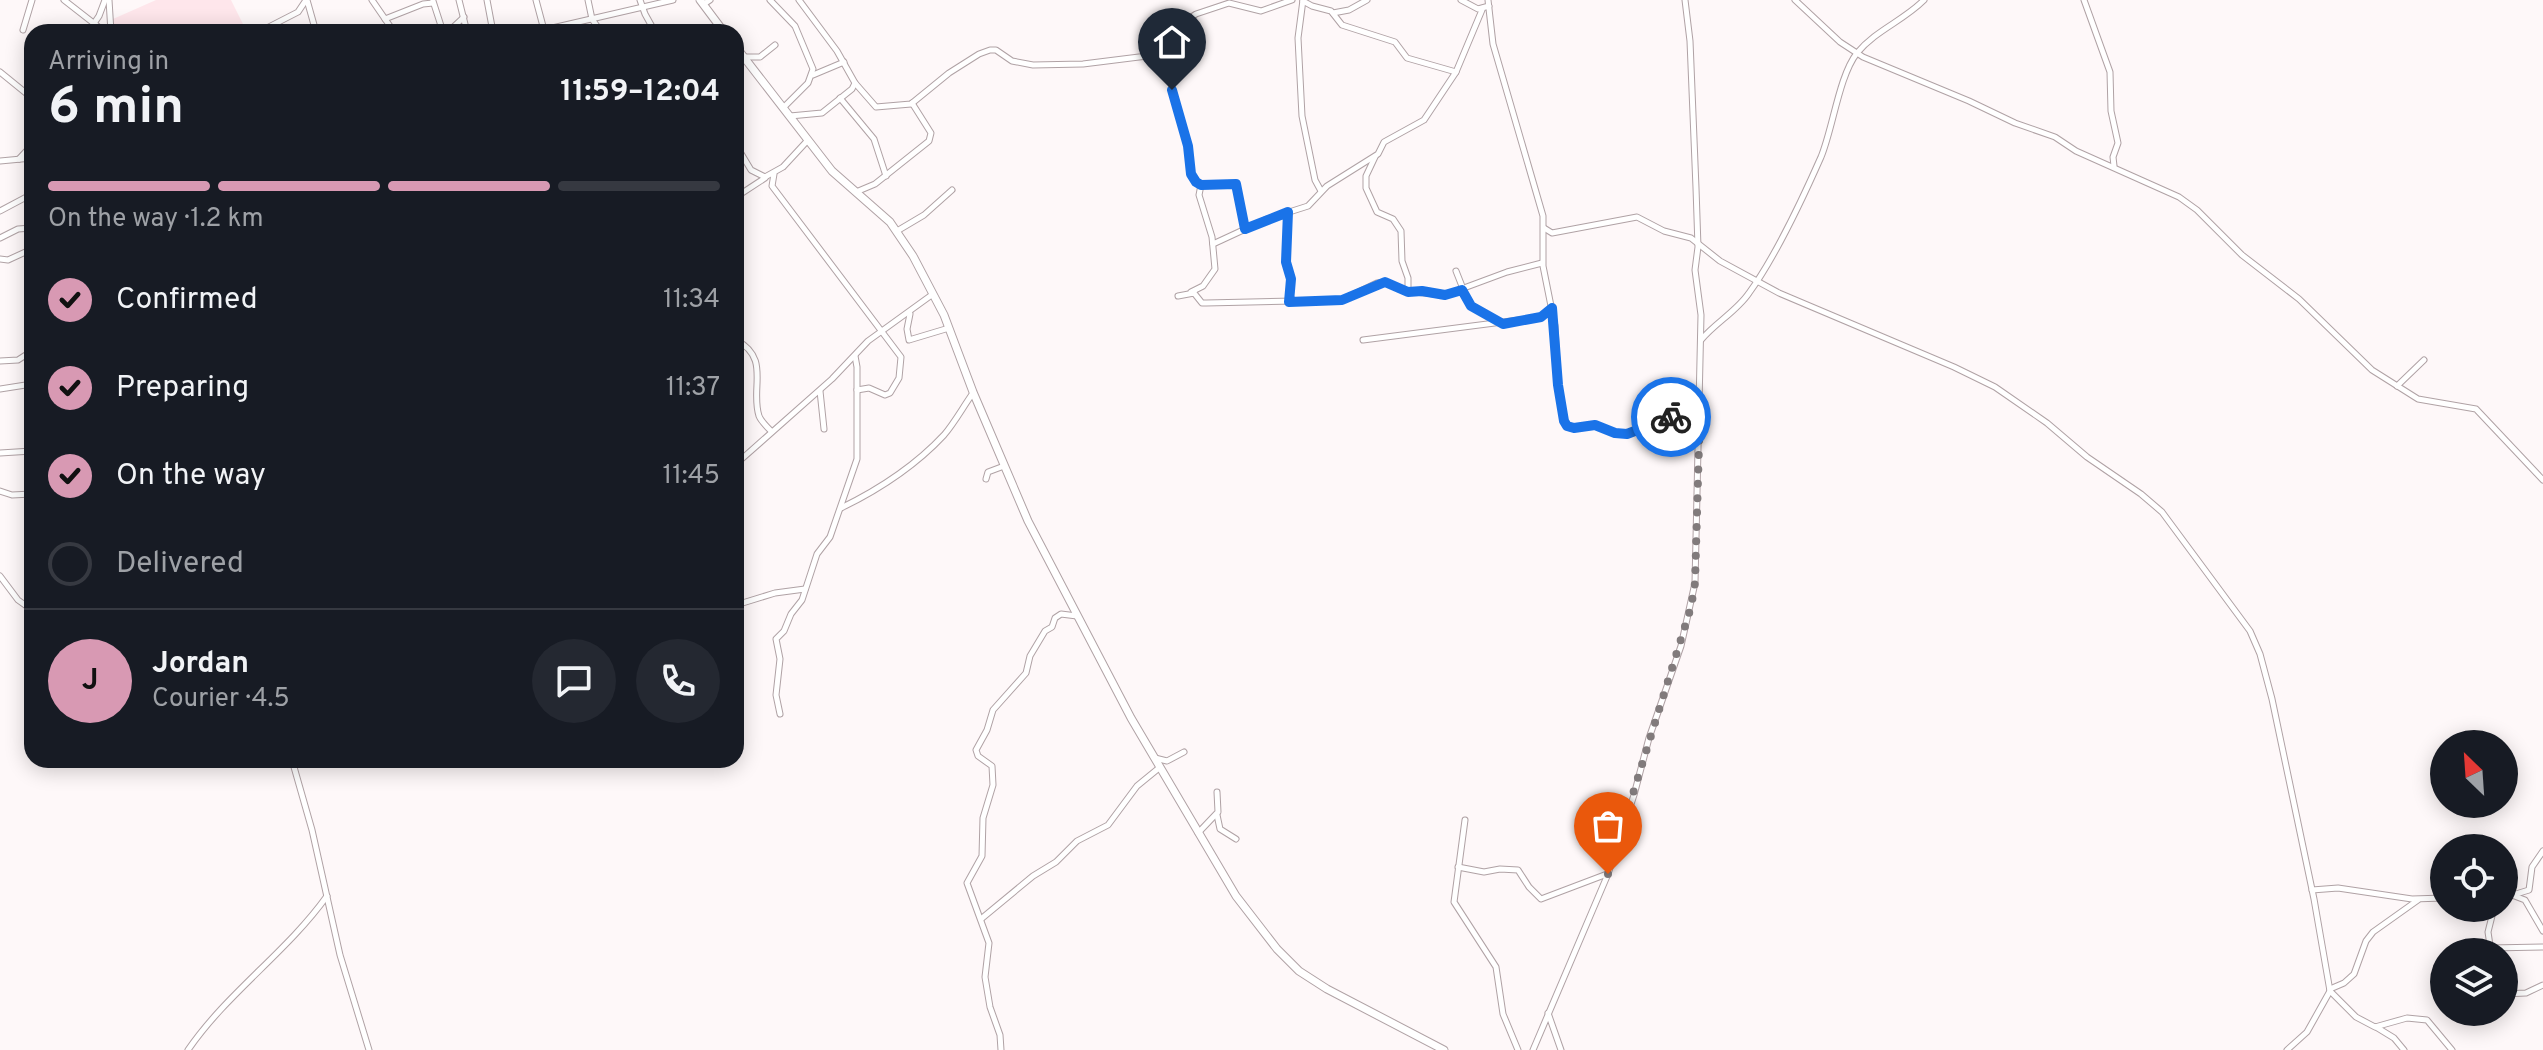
<!DOCTYPE html>
<html lang="en">
<head>
<meta charset="utf-8">
<style>
  body { margin:0; font-family:Overpass,sans-serif; background:#242831; color:#f1f3f6; height:100vh; display:flex; flex-direction:column; font-size:30px; white-space:nowrap }
  * { box-sizing:border-box; margin:0 }
  p { font-size:26px; color:#9ea1a6 }
  .icon { flex:none; width:44px; height:44px; fill:none; stroke:currentColor; stroke-width:2; stroke-linecap:round; stroke-linejoin:round }
  .map { position:relative; flex:1; overflow:hidden }
  .panel { position:absolute; left:24px; top:24px; width:720px; height:744px; display:flex; flex-direction:column; background:#171b24; border-radius:24px; box-shadow:0 4px 20px #0003 }
  .panel>* { flex:none }
  .needle { width:52px; rotate:335deg }
  .buttons { position:absolute; left:2430px; top:730px; display:grid; gap:16px }
  .buttons a { display:grid; place-items:center; width:88px; height:88px; border-radius:50%; background:#171b24; box-shadow:0 4px 20px #0003; font-size:40px }
  .pin { position:absolute; display:grid; place-items:center; width:68px; height:68px; color:#fff; margin:-82px -34px; border-radius:50% 50% 50% 0; rotate:-45deg; box-shadow:0 0 8px #0007 }
  .pin .icon { rotate:45deg }
  .courier { position:absolute; display:grid; place-items:center; width:80px; height:80px; margin:-40px; border:6px solid #1a73e8; border-radius:50%; background:#fff; color:#222; box-shadow:0 2px 10px #0007 }
  .headline em { font-style:normal; font-weight:700 }
  .headline div { display:flex; flex-direction:column-reverse }
  .headline { display:flex; align-items:center; justify-content:space-between; height:136px; padding:0 24px }
  h1 { font-size:52px; font-weight:700; line-height:60px }
  .bar { display:grid; grid-template-columns:repeat(4,1fr); gap:12px 8px; align-content:center; height:96px; padding:0 24px }
  .bar i { height:10px; border-radius:6px; background:#363941 }
  .bar .on { background:#d899b3 }
  .bar p { grid-column:span 4 }
  .line { display:flex; align-items:center; gap:20px; padding:0 24px; border-top:2px solid #363941 }
  .line div { flex:1 }
  .round { display:grid; place-items:center; flex:none; width:84px; height:84px; border-radius:42px; background:#242831 }
  ol { padding:0 24px; list-style:none }
  li { display:flex; align-items:center; gap:24px; height:88px }
  li p { margin-inline-start:auto }
  li .icon { padding:8px; border-radius:50%; background:#d899b3; color:#111; stroke-width:4 }
  li:last-child { color:#9ea1a6 }
  li i { width:44px; height:44px; border:4px solid #363941; border-radius:50% }
  .map>svg:first-child { display:block }
</style>
</head>
<body>
<div class="map">
<svg width="2543" height="1050" viewBox="0 0 2543 1050">
  <rect width="100%" height="100%" fill="#fef8f9"/>
  <polygon fill="#fee6eb" points="156,0 231,0 247,32 116,32 113,19"/>
  <g fill="none" stroke-linecap="round" stroke-linejoin="round">
    <defs>
      <g id="street">
        <polyline points="64,0 105,32"/>
        <polyline points="109,0 111,32"/>
        <polyline points="307,0 316,32"/>
        <polyline points="372,0 394,32"/>
        <polyline points="459,0 467,32"/>
        <polyline points="487,0 493,32"/>
        <polyline points="536,0 544,30"/>
        <polyline points="588,0 592,19 601,32"/>
        <polyline points="640,0 645,14 655,32"/>
        <polyline points="770,0 795,26 813,69 808,83 783,108"/>
        <polyline points="1303,0 1298,38 1302,116 1315,180 1321,191"/>
        <polyline points="1461,0 1478,9 1489,6"/>
        <polyline points="1488,0 1493,44 1543,216 1543,266 1555,326 1558,385 1565,424 1570,428 1595,425 1615,433 1627,434 1671,417 1700,411"/>
        <polyline points="1795,0 1840,42 1863,57 1969,101 2015,123 2055,137 2076,151 2179,197 2197,210 2242,255 2299,299 2372,370 2418,399 2476,409 2543,480"/>
        <polyline points="2084,0 2110,72 2111,111 2118,143 2113,157 2114,166"/>
        <polyline points="433,1 443,32"/>
        <polyline points="1303,1 1312,6 1331,11 1342,25 1395,42 1407,58 1456,72"/>
        <polyline points="704,4 710,0"/>
        <polyline points="1333,13 1349,10 1367,0"/>
        <polyline points="385,19 423,4 433,3"/>
        <polyline points="23,30 32,0"/>
        <polyline points="72,32 77,29 89,29"/>
        <polyline points="88,32 99,16 105,0"/>
        <polyline points="259,32 298,12 306,0"/>
        <polyline points="448,32 464,17"/>
        <polyline points="535,32 673,0"/>
        <polyline points="1173,39 1172,90 1188,146 1191,174 1196,182 1201,185 1236,184 1245,229"/>
        <polyline points="744,57 760,57 775,45"/>
        <polyline points="0,72 32,98"/>
        <polyline points="813,75 844,62"/>
        <polyline points="855,83 876,107 911,104 949,73 979,54 990,50 996,50 1012,61 1033,65 1083,64 1147,56 1164,50 1187,20 1196,14 1229,3 1261,11 1292,0"/>
        <polyline points="840,98 874,139 886,176"/>
        <polyline points="790,116 822,113 852,89 855,83 837,51 799,0"/>
        <polyline points="736,145 751,170 765,177 783,167 808,140"/>
        <polyline points="1375,157 1366,176 1366,188 1377,212 1393,219 1401,231 1402,261 1408,278 1408,292"/>
        <polyline points="19,159 32,145"/>
        <polyline points="0,161 32,158"/>
        <polyline points="774,174 772,186 901,357 899,378 890,393 885,395 869,388 857,390"/>
        <polyline points="856,192 875,184 929,141 931,133 912,103"/>
        <polyline points="736,197 765,178"/>
        <polyline points="0,211 32,194"/>
        <polyline points="1288,212 1286,259 1290,277 1289,302"/>
        <polyline points="1544,228 1552,233 1637,217 1664,231 1691,238 1720,261 1779,293 1954,367 1995,387 2047,423 2087,457 2141,494 2162,512 2250,631 2260,654 2272,699 2314,899 2330,991 2307,1032 2287,1050"/>
        <polyline points="897,231 924,215 952,190"/>
        <polyline points="0,238 18,229 32,228"/>
        <polyline points="1213,244 1267,219 1308,206 1327,186 1378,154 1384,142 1424,120 1456,72 1482,10"/>
        <polyline points="0,259 8,260 32,249"/>
        <polyline points="1456,271 1469,304 1502,323"/>
        <polyline points="1191,292 1203,286 1215,269 1212,237 1199,195 1201,185"/>
        <polyline points="1178,296 1194,293 1202,303 1206,303 1342,300 1377,283 1385,282 1404,291 1445,295 1507,272 1542,263"/>
        <polyline points="910,314 907,329 909,340 949,328"/>
        <path d="M736 340C771 358 750 388 759 416 761 421 767 427 771 431"/>
        <polyline points="1363,340 1541,317 1552,308"/>
        <path d="M1701 340C1715 323 1737 311 1749 293 1776 256 1802 200 1821 157 1833 128 1839 76 1857 53 1876 30 1903 21 1924 0"/>
        <polyline points="0,361 18,360 32,351"/>
        <polyline points="2397,386 2424,360"/>
        <polyline points="0,389 32,384"/>
        <polyline points="820,391 824,429"/>
        <polyline points="0,453 32,451"/>
        <polyline points="736,464 832,379 868,341 933,294"/>
        <polyline points="986,479 988,472 1004,466"/>
        <polyline points="0,491 12,495 32,494"/>
        <path d="M841 508C878 490 916 465 944 435 955 422 963 407 973 393"/>
        <polyline points="0,576 18,600 32,610"/>
        <polyline points="736,605 775,593 805,589"/>
        <polyline points="780,714 776,695 780,659 776,639 784,631 791,614 802,600 817,554 830,537 857,459 857,367 855,356"/>
        <polyline points="1155,758 1167,761 1184,752"/>
        <polyline points="292,760 312,830 340,955 369,1050"/>
        <polyline points="1217,815 1220,829 1236,839"/>
        <polyline points="1465,820 1454,902 1496,967 1503,1014 1518,1050"/>
        <polyline points="1198,833 1218,812 1217,792"/>
        <polyline points="1458,867 1484,872 1500,869 1518,870 1529,887 1541,899 1607,874"/>
        <polyline points="2312,890 2338,888 2412,899 2444,898"/>
        <polyline points="2504,892 2525,900 2543,931"/>
        <polyline points="2516,894 2529,890 2532,867 2543,851"/>
        <polyline points="981,919 1033,876 1056,862 1077,841 1108,825 1137,786 1159,768"/>
        <polyline points="2491,948 2543,947"/>
        <polyline points="2491,952 2488,932 2494,908"/>
        <polyline points="2330,989 2344,983 2354,974 2366,941 2373,932 2418,900"/>
        <polyline points="2330,991 2356,1017 2375,1027 2407,1018 2427,1020 2452,1050"/>
        <polyline points="2504,994 2526,993 2543,985"/>
        <polyline points="1548,1013 1561,1050"/>
        <polyline points="2376,1027 2394,1038 2404,1050"/>
        <path d="M188 1050C227 993 287 952 327 896"/>
        <polyline points="1001,1050 1000,1035 990,1007 985,977 989,943 967,883 982,856 983,818 993,785 992,766 978,756 976,750 987,730 993,710 1026,673 1030,656 1045,631 1052,627 1055,618 1061,614 1077,616"/>
        <polyline points="1533,1050 1608,874 1634,795 1649,738 1681,646 1695,583 1701,315 1695,270 1698,247 1696,188 1690,41 1685,0"/>
      </g>
      <g id="secondary">
        <polyline points="700,0 724,32"/>
        <polyline points="736,47 832,171 890,222 913,256 944,315 973,392 1028,521 1131,718 1236,896 1277,949 1299,971 1327,989 1444,1050"/>
      </g>
    </defs>
    <use href="#street" stroke="#b0a2a5" stroke-width="7"/>
    <use href="#secondary" stroke="#b0a2a5" stroke-width="9"/>
    <use href="#street" stroke="#fff" stroke-width="5"/>
    <use href="#secondary" stroke="#fff" stroke-width="7"/>
  </g>
  <g fill="none" stroke-linecap="round" stroke-linejoin="round">
    <polyline stroke="#817b7c" stroke-width="8" stroke-dasharray="0 14.4" points="1608,874 1691,607 1695,583 1700,411 1671,417"/>
    <polyline stroke="#1a73e8" stroke-width="10" points="1172,90 1188,146 1191,174 1196,182 1201,185 1236,184 1245,229 1288,212 1286,262 1291,279 1289,302 1342,300 1385,282 1408,292 1422,291 1445,295 1462,290 1471,306 1503,324 1541,317 1552,308 1558,385 1564,421 1567,426 1574,428 1595,425 1615,433 1627,434 1671,417"/>
  </g>
</svg>
<div class="buttons">
<a><svg class="needle" viewBox="-14 -14 28 28"><path d="M0-13l5 13h-10z" fill="#e53935"/><path d="M0 13l5-13h-10z" fill="#9ea1a6"/></svg></a>
<a><svg class="icon" aria-label="locate" viewBox="0 0 24 24"><circle cx="12" cy="12" r="6"/><path d="M12 2v4M12 18v4M2 12h4M18 12h4"/></svg></a>
<a><svg class="icon" aria-label="layers" viewBox="0 0 24 24"><path d="M12 4l9 5-9 5-9-5zM3 14l9 5 9-5"/></svg></a>
</div>
<div class="pin" style="left:1608px;top:874px;background:#ea580c"><svg class="icon" aria-label="bag" viewBox="0 0 24 24"><path d="M5 8h14l-1 12H6zM9 8a3 3 0 0 1 6 0"/></svg></div>
<div class="pin" style="left:1172px;top:90px;background:#1f2937"><svg class="icon" aria-label="home" viewBox="0 0 24 24"><path d="M3 11l9-7 9 7M6 9v11h12V9"/></svg></div>
<div class="courier" style="left:1671px;top:417px"><svg class="icon" aria-label="bike" viewBox="0 0 24 24"><circle cx="6" cy="16" r="4"/><circle cx="18" cy="16" r="4"/><path d="M6 16l4-8h5l3 8M10 8l3 8H6M13 5h3"/></svg></div>
<section class="panel">
<div class="headline"><div><h1>6 min</h1><p>Arriving in</p></div><em>11:59–12:04</em></div>
<div class="bar"><i class="on"></i><i class="on"></i><i class="on"></i><i></i><p>On the way · 1.2 km</p></div>
<ol>
<li><svg class="icon" aria-label="check" viewBox="0 0 24 24"><path d="M5 12l5 5 9-10"/></svg>Confirmed<p>11:34</p></li>
<li><svg class="icon" aria-label="check" viewBox="0 0 24 24"><path d="M5 12l5 5 9-10"/></svg>Preparing<p>11:37</p></li>
<li><svg class="icon" aria-label="check" viewBox="0 0 24 24"><path d="M5 12l5 5 9-10"/></svg>On the way<p>11:45</p></li>
<li><i></i>Delivered</li>
</ol>
<div class="line" style="height:144px"><b class="round" style="background:#d899b3;color:#111">J</b><div><b>Jordan</b><p>Courier · 4.5</p></div><a class="round"><svg class="icon" aria-label="chat" viewBox="0 0 24 24"><path d="M4 5h16v11H9l-5 4z"/></svg></a><a class="round"><svg class="icon" aria-label="phone" viewBox="0 0 24 24"><path d="M5 4h4l2 5-3 2q2 4 5 5l2-3 5 2v4C11 20 4 13 5 4z"/></svg></a></div>
</section>
</div>
</body>
</html>
